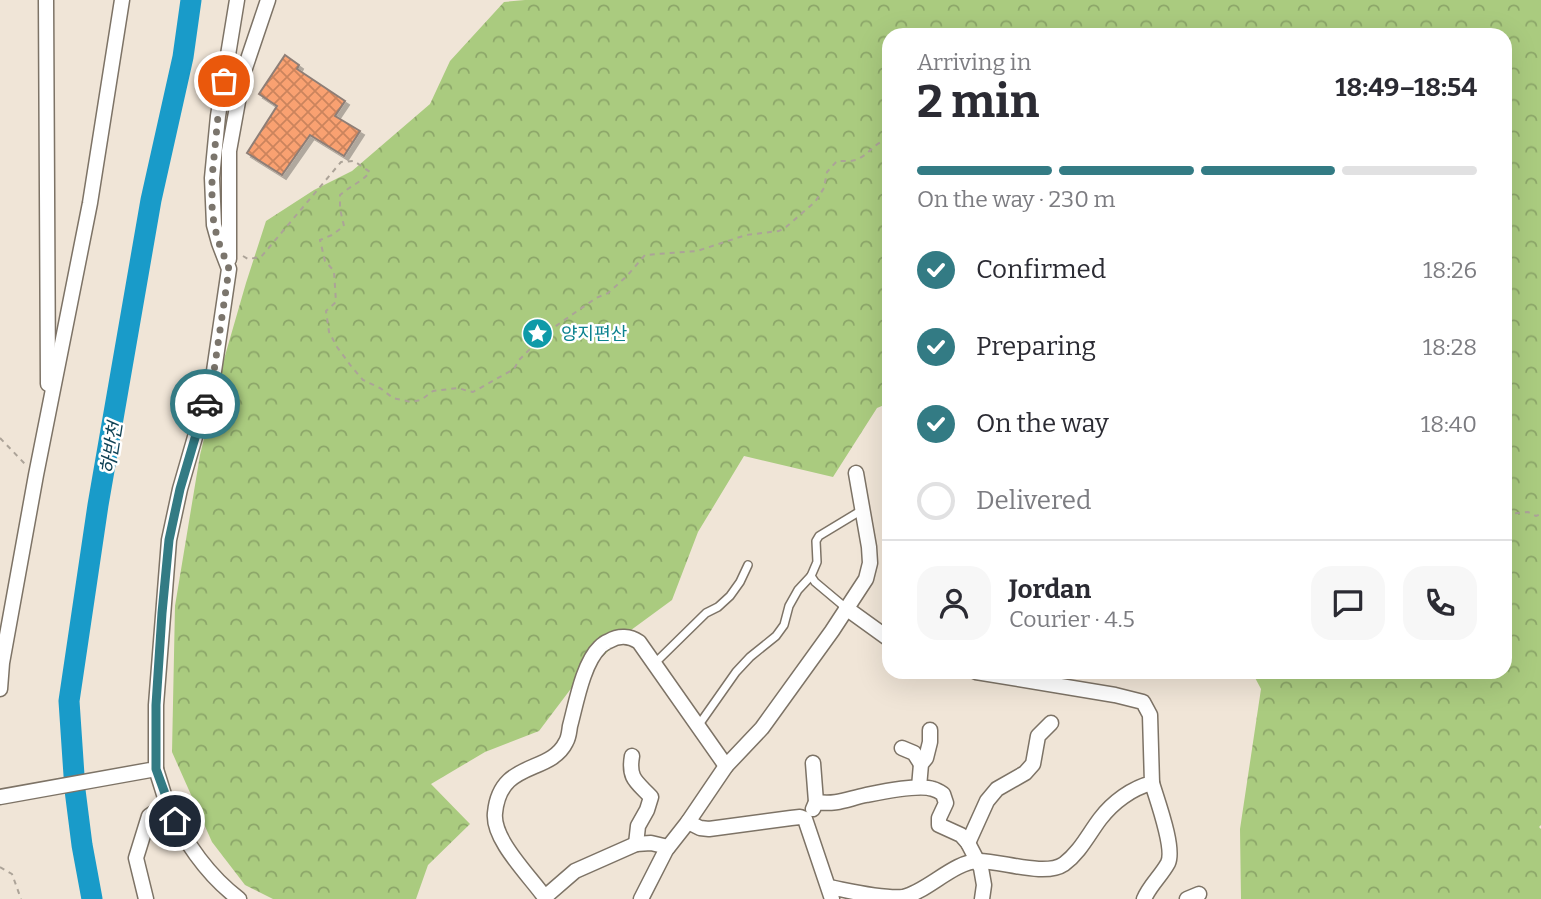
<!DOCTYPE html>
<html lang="en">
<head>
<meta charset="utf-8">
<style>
  body { margin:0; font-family:Bitter,"Noto Sans KR",serif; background:#f7f7f7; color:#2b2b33; height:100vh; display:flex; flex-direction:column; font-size:26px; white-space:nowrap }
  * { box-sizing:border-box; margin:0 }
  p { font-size:23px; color:#7c7c81 }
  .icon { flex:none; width:38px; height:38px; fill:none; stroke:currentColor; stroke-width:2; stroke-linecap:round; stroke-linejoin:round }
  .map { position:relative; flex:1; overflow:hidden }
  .drawer { position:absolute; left:882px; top:28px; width:630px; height:651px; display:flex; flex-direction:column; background:#fff; border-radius:21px; box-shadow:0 7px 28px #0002 }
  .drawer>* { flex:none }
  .pin { position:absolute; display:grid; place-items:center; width:60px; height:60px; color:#fff; margin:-30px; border:4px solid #fff; border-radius:50%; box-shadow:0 2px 7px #0007 }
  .courier { position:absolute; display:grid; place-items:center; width:70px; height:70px; margin:-35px; border:5px solid #337b84; border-radius:50%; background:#fff; color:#222; box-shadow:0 2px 9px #0007 }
  .summary em { font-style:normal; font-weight:700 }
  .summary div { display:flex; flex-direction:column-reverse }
  .summary { display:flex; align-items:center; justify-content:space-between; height:119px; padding:0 35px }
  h1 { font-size:46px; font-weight:700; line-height:52px }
  .bar { display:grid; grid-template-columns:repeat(4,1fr); gap:10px 7px; align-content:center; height:84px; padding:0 35px }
  .bar i { height:9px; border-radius:5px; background:#e1e1e2 }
  .bar .current { background:#337b84 }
  .bar p { grid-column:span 4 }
  .line { display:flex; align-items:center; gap:18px; padding:0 35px; border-top:2px solid #e1e1e2 }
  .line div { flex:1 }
  .round { display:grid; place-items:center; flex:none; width:74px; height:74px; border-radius:21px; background:#f7f7f7 }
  ol { padding:0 35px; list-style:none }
  li { display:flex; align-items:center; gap:21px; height:77px }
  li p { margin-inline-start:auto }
  li .icon { padding:7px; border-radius:50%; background:#337b84; color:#fff; stroke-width:4 }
  li:last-child { color:#7c7c81 }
  li i { width:38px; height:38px; border:4px solid #e1e1e2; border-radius:50% }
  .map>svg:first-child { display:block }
</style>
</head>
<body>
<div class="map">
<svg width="1541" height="899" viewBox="0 0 1541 899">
  <defs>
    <pattern id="forest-crowns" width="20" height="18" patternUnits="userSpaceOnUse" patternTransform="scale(1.75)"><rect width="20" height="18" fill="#aacb7f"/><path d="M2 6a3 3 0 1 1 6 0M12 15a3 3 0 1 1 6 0" fill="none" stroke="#8ca669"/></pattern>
    <pattern id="building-cross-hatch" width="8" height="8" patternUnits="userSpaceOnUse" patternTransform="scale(1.75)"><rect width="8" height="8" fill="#f9a171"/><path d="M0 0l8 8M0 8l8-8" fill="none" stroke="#cb845d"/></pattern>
    <filter id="shadow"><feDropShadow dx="4" dy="4" stdDeviation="0" flood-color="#0004"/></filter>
  </defs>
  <rect width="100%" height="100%" fill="#f0e5d7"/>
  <polygon fill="url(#forest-crowns)" points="525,0 1541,0 1541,825 1539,827 1541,829 1541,899 1241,899 1240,829 1261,689 1252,672 1505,672 1505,35 889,35 889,403 877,408 833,477 744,456 698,532 672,600 627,633 576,682 539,731 485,752 431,784 470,824 428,865 416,899 273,899 245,885 212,842 172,752 175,606 200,455 220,373 246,283 266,221 314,190 352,171 430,104 450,61 504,2"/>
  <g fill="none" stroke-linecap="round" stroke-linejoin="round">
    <polyline stroke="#199bc9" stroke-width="21" points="92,899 82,845 75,790 69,701 98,505 151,200 183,57 191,0"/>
  </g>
  <polygon fill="url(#building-cross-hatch)" stroke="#8e7e76" stroke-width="2" filter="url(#shadow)" points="285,55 299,65 297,69 345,101 335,116 360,131 344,156 310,135 282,175 247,153 277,106 259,94"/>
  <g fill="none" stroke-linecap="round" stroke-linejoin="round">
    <defs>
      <g id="lane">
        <polyline points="846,608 815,582 811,576 817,562 816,541 819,536 862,510"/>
        <polyline points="655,663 706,613 718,607 730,596 740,582 748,565"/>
        <polyline points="698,726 736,672 750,657 776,636 784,625 789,606 798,590 811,576"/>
      </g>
      <g id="street">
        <polyline points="46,0 48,384"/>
        <polyline points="229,259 229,151 243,74 268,0"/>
        <polyline points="846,608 889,639"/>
        <polyline points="0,689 2,663 36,475 90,203 122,0"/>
        <polyline points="902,748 914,753 921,764"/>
        <path d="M632 756C628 779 637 782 651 797L647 810 638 826 636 844"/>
        <polyline points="813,763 816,802 813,809"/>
        <polyline points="919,787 921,764 926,758 930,742 930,730"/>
        <polyline points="0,797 156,769 156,705 169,540 180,489 214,371 229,269 219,243 214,225 212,178 218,116 237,0"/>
        <path d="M816 802C837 805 847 799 866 795 881 792 919 784 933 789 937 790 940 792 943 794L946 803 939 818V825L961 835 968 843 981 868 984 885 982 899"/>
        <path d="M167 804C184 841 206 874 239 899"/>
        <polyline points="688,822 700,828 709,829 791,818 800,817 805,819 832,899"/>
        <polyline points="968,843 987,801 997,789 1025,773 1033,764 1038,736 1051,723"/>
        <path d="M829 887C850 891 882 899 903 897 927 892 954 861 979 861 1002 861 1045 877 1064 864 1080 852 1088 835 1100 819 1113 802 1132 788 1152 783L1150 715 1143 702 1115 695 976 672"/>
        <polyline points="545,897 575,871 636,844 651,843 668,847"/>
        <polyline points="146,899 136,858 149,816 167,804 156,769"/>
        <path d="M546 899C531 877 492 840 495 813 500 759 550 775 566 742 569 737 569 732 570 726 576 704 583 663 600 647 600 646 608 641 609 641 619 635 630 636 639 642L726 766"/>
        <polyline points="641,899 666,850 688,822 726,766 762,728 832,631 866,579 870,563 869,547 856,473"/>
        <path d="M1144 899C1150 885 1161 876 1168 863 1175 848 1157 800 1152 783"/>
        <polyline points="1187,899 1199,894"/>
      </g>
    </defs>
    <use href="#lane" stroke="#7d7366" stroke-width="10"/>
    <use href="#street" stroke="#7d7366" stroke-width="17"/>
    <g stroke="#aca398" stroke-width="2" stroke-dasharray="5 5" stroke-linecap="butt">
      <path d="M243 256 248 259 261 257 341 162 354 161 370 172C362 182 350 186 340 195V209L344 226 332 235 320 240 325 261 334 271 336 302 326 311 329 332 337 347 351 366 363 380 380 388 393 398 411 402 421 400 433 391 458 388 468 391 473 392 514 369 519 360 530 349 540 337 596 298 608 293 626 277 645 255 697 251 746 235 779 231 786 227 815 202 824 188 827 172 837 161C845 161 854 162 860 158 871 152 875 142 889 139"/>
      <polyline points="0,438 25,464"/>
      <polyline points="1505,514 1528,512 1536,516 1541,514"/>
      <polyline points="0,867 12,874 21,899"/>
    </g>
    <use href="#lane" stroke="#fff" stroke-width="7"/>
    <use href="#street" stroke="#fff" stroke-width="14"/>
  </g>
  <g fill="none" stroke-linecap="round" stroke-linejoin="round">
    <polyline stroke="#7b756c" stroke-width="7" stroke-dasharray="0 12.6" points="205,404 214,371 229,269 219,243 214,225 212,206 212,178 218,116 224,81"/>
    <polyline stroke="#337b84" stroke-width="9" points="175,821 156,769 156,705 162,613 169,540 180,489 205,404"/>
  </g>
  <defs>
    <symbol id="sight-disc" viewBox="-11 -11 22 22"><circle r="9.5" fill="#0f9aa8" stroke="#fff"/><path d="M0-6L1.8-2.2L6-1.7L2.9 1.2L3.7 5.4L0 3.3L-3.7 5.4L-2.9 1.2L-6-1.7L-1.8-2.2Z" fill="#fff"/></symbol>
  </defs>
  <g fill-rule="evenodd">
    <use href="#sight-disc" x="520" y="316" width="35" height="35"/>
  </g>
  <g text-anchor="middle" stroke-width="5" stroke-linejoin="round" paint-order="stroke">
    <g font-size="18" fill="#0d838f" stroke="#fff" text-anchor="start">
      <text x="561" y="340">양지편산</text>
    </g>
    <g font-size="19" font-style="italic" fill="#104255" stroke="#fff">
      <text transform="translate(111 448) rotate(-81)" y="7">하반천</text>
    </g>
  </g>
</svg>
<div class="pin" style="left:224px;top:81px;background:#ea580c"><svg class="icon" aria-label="bag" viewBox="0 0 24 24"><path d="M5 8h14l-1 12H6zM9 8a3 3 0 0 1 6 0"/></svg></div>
<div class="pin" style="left:175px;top:821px;background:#1f2937"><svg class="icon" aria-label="home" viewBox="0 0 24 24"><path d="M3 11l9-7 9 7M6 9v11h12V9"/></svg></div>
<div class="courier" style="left:205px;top:404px"><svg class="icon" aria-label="car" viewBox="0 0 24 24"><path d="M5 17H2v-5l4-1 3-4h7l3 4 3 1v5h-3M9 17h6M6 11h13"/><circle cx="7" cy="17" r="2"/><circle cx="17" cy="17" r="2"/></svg></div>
<section class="drawer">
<div class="summary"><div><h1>2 min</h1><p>Arriving in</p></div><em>18:49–18:54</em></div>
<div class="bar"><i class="current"></i><i class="current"></i><i class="current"></i><i></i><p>On the way · 230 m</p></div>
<ol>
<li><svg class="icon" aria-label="check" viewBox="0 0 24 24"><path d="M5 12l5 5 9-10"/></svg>Confirmed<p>18:26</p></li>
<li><svg class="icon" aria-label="check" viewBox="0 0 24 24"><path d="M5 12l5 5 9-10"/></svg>Preparing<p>18:28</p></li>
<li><svg class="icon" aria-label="check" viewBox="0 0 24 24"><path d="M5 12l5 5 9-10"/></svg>On the way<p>18:40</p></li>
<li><i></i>Delivered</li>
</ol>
<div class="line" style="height:126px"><a class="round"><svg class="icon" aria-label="person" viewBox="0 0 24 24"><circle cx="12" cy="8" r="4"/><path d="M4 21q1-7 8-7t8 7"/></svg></a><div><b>Jordan</b><p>Courier · 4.5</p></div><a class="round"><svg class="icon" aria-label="chat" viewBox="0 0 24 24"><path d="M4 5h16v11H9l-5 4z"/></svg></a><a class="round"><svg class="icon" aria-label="phone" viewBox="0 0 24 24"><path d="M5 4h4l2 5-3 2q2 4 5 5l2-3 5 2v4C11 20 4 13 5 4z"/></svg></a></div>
</section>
</div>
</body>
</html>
